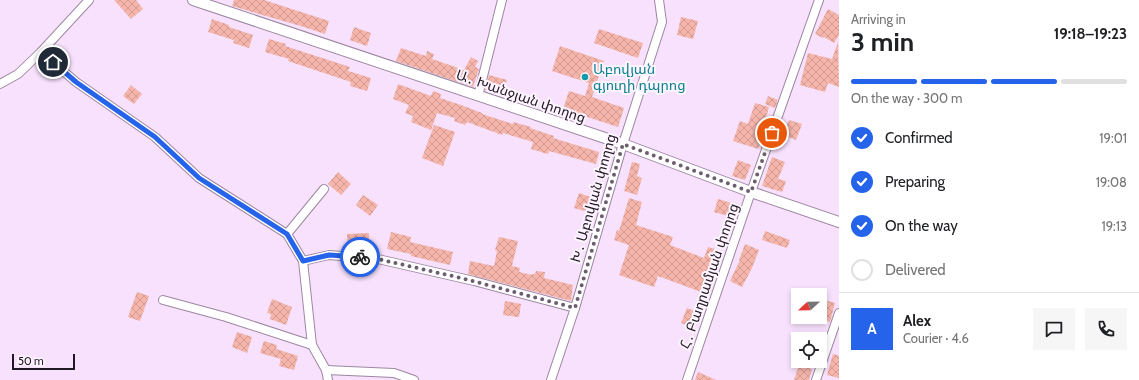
<!DOCTYPE html>
<html lang="en">
<head>
<meta charset="utf-8">
<style>
  body { margin:0; font-family:Cabin,"Noto Sans Armenian",sans-serif; background:#f6f6f6; color:#202124; height:100vh; display:flex; flex-direction:column; font-size:15px; white-space:nowrap }
  * { box-sizing:border-box; margin:0 }
  p { font-size:13px; color:#757577 }
  .icon { flex:none; width:22px; height:22px; fill:none; stroke:currentColor; stroke-width:2; stroke-linecap:round; stroke-linejoin:round }
  .map { position:relative; flex:1; overflow:hidden }
  .details { display:flex; flex-direction:column; background:#fff; width:300px }
  .details>* { flex:none }
  .needle { width:26px; rotate:248deg }
  .tools { position:absolute; left:791px; top:288px; display:grid; gap:8px }
  .tools a { display:grid; place-items:center; width:36px; height:36px; border-radius:0px; background:#fff; box-shadow:0 2px 6px #0003; font-size:20px }
  .scale { position:absolute; left:12px; bottom:10px; width:63px; box-sizing:border-box; padding-left:4px; border:2px solid #201822; border-top:0; font-size:11px; line-height:14px; white-space:nowrap; color:#201822; -webkit-text-stroke:3px #fdf4ff; paint-order:stroke }
  .pin { position:absolute; display:grid; place-items:center; width:34px; height:34px; color:#fff; margin:-17px; border:2px solid #fff; border-radius:50%; box-shadow:0 1px 4px #0007 }
  .courier { position:absolute; display:grid; place-items:center; width:40px; height:40px; margin:-20px; border:3px solid #2563eb; border-radius:50%; background:#fff; color:#222; box-shadow:0 1px 5px #0007 }
  .overview em { font-style:normal; font-weight:700 }
  .overview div { display:flex; flex-direction:column-reverse }
  .overview { display:flex; align-items:center; justify-content:space-between; height:68px; padding:0 12px }
  h1 { font-size:26px; font-weight:700; line-height:30px }
  .bar { display:grid; grid-template-columns:repeat(4,1fr); gap:6px 4px; align-content:center; height:48px; padding:0 12px }
  .bar i { height:5px; border-radius:3px; background:#e0e0e0 }
  .bar .on { background:#2563eb }
  .bar p { grid-column:span 4 }
  .line { display:flex; align-items:center; gap:10px; padding:0 12px; border-top:1px solid #e0e0e0 }
  .line div { flex:1 }
  .round { display:grid; place-items:center; flex:none; width:42px; height:42px; border-radius:0px; background:#f6f6f6 }
  ol { padding:0 12px; list-style:none }
  li { display:flex; align-items:center; gap:12px; height:44px }
  li p { margin-inline-start:auto }
  li .icon { padding:4px; border-radius:50%; background:#2563eb; color:#fff; stroke-width:4 }
  li:last-child { color:#757577 }
  li i { width:22px; height:22px; border:2px solid #e0e0e0; border-radius:50% }
  main { display:flex; flex:1; min-height:0 }
  .map>svg:first-child { display:block }
</style>
</head>
<body>
<main>
<div class="map">
<svg width="839" height="380" viewBox="0 0 839 380">
  <defs>
    <pattern id="building-cross-hatch" width="8" height="8" patternUnits="userSpaceOnUse"><rect width="8" height="8" fill="#f5b5ab"/><path d="M0 0l8 8M0 8l8-8" fill="none" stroke="#d29b93"/></pattern>
  </defs>
  <rect width="100%" height="100%" fill="#f8e1fd"/>
  <g fill="url(#building-cross-hatch)">
    <polygon points="114,0 136,0 143,9 131,19"/>
    <polygon points="234,0 264,0 329,21 325,34 304,27 232,6"/>
    <polygon points="828,9 839,15 839,35 834,43 824,37 823,38 815,34"/>
    <polygon points="681,17 698,21 693,39 677,35"/>
    <polygon points="212,19 229,25 229,27 253,35 249,48 233,43 234,40 208,32"/>
    <polygon points="354,27 371,33 367,46 350,40"/>
    <polygon points="599,29 643,43 638,58 594,43"/>
    <polygon points="269,39 286,44 285,46 350,67 348,71 371,78 367,91 350,86 351,82 288,61 289,59 265,52"/>
    <polygon points="838,42 839,87 828,83 825,92 800,85 808,53 832,59"/>
    <polygon points="560,46 604,61 592,97 624,108 618,127 563,109 569,91 585,96 589,83 552,71"/>
    <polygon points="401,48 426,56 427,51 434,54 432,59 464,70 471,57 478,61 475,67 479,69 473,87 396,61"/>
    <polygon points="489,75 507,80 503,94 485,90"/>
    <polygon points="398,84 431,96 433,91 441,94 440,98 461,105 482,113 482,114 513,124 513,122 531,127 530,128 554,136 553,138 599,152 596,164 549,151 548,154 531,149 533,142 503,133 502,135 467,122 465,125 454,121 455,118 437,113 431,130 411,122 413,116 405,113 409,105 393,99"/>
    <polygon points="131,85 142,94 134,104 123,96"/>
    <polygon points="768,96 778,100 775,108 765,104"/>
    <polygon points="755,103 769,107 763,128 766,129 758,149 733,141 740,121 748,124"/>
    <polygon points="789,120 802,124 796,140 783,135"/>
    <polygon points="434,125 455,132 443,166 422,158"/>
    <polygon points="772,157 785,162 778,179 786,181 782,192 762,186"/>
    <polygon points="738,160 751,165 745,180 732,176"/>
    <polygon points="632,162 640,164 637,176 642,178 637,195 624,191"/>
    <polygon points="338,172 351,184 341,195 328,184"/>
    <polygon points="579,193 593,198 588,212 574,208"/>
    <polygon points="363,195 378,205 370,216 356,205"/>
    <polygon points="629,198 642,202 636,225 673,237 670,245 704,258 708,247 724,252 710,288 712,289 709,295 658,276 654,287 619,275 629,245 614,240 617,230 619,231"/>
    <polygon points="718,199 735,204 731,217 714,212"/>
    <polygon points="765,231 790,240 787,248 762,240"/>
    <polygon points="391,232 411,237 410,242 453,252 450,265 411,256 411,254 387,249"/>
    <polygon points="369,233 369,247 348,248 347,234"/>
    <polygon points="499,237 518,241 512,266 520,268 519,272 532,275 532,274 535,274 536,271 545,272 544,278 573,285 571,301 468,274 470,261 494,266 497,251 495,250"/>
    <polygon points="745,244 759,250 752,268 742,287 730,281 740,260 739,260"/>
    <polygon points="137,292 149,296 140,321 128,317"/>
    <polygon points="272,299 292,307 286,325 270,319 271,314 267,313"/>
    <polygon points="822,299 835,303 830,322 820,319 820,304"/>
    <polygon points="505,301 521,304 519,317 503,315"/>
    <polygon points="687,308 700,313 694,328 681,323"/>
    <polygon points="237,332 252,337 247,353 232,347"/>
    <polygon points="264,341 277,345 276,349 298,356 294,370 279,366 281,359 260,353"/>
    <polygon points="833,354 839,356 839,378 827,375"/>
    <polygon points="799,365 812,369 809,380 794,380"/>
    <polygon points="698,372 716,380 695,380"/>
  </g>
  <g fill="none" stroke-linecap="round" stroke-linejoin="round">
    <defs>
      <g id="minor">
        <polyline points="41,52 76,82 155,137 199,178 287,234 303,261 312,345 326,370 328,380"/>
        <polyline points="0,84 18,74 41,52 89,0"/>
        <polyline points="478,96 502,0"/>
        <polyline points="287,234 324,189"/>
        <polyline points="303,261 329,255 378,259 474,281 575,308"/>
        <polyline points="163,300 226,317 312,345"/>
        <polyline points="326,370 394,373 414,380"/>
        <polyline points="551,380 575,308 623,144 662,22 659,0"/>
        <polyline points="687,380 751,192 819,0"/>
        <polyline points="816,380 839,313"/>
      </g>
      <polyline id="tertiary" points="193,0 623,144 751,192 839,222"/>
    </defs>
    <use href="#minor" stroke="#9c87a1" stroke-width="10"/>
    <use href="#tertiary" stroke="#9c87a1" stroke-width="12"/>
    <use href="#minor" stroke="#fff" stroke-width="8"/>
    <use href="#tertiary" stroke="#fff" stroke-width="10"/>
  </g>
  <g fill="none" stroke-linecap="round" stroke-linejoin="round">
    <polyline stroke="#6c5e6f" stroke-width="4" stroke-dasharray="0 7.2" points="360,257 378,259 461,278 575,308 623,144 751,192 772,133"/>
    <polyline stroke="#2563eb" stroke-width="5" points="53,62 76,82 155,137 199,178 287,234 303,261 329,255 360,257"/>
  </g>
  <circle fill="#0f9aa8" stroke="#fdf4ff" stroke-width="1.5" cx="585" cy="77" r="4"/>
  <g text-anchor="middle" stroke-width="4" stroke-linejoin="round" paint-order="stroke">
    <g font-size="14" fill="#0d838f" stroke="#fdf4ff" text-anchor="start">
      <text x="593" y="74">Աբովյան<tspan x="593" dy="16">գյուղի դպրոց</tspan></text>
    </g>
    <g font-size="14" fill="#201822" stroke="#fdf4ff">
      <text transform="translate(521 96) rotate(19)" y="5">Ա․ Խանջյան փողոց</text>
      <text transform="translate(593 198) rotate(-74)" y="5">Խ․ Աբովյան փողոց</text>
      <text transform="translate(709 276) rotate(-71)" y="5">Հ․ Բաղրամյան փողոց</text>
    </g>
  </g>
</svg>
<div class="tools">
<a><svg class="needle" viewBox="-14 -14 28 28"><path d="M0-13l5 13h-10z" fill="#e53935"/><path d="M0 13l5-13h-10z" fill="#757577"/></svg></a>
<a><svg class="icon" aria-label="locate" viewBox="0 0 24 24"><circle cx="12" cy="12" r="6"/><path d="M12 2v4M12 18v4M2 12h4M18 12h4"/></svg></a>
</div>
<div class="scale">50 m</div>
<div class="pin" style="left:772px;top:133px;background:#ea580c"><svg class="icon" aria-label="bag" viewBox="0 0 24 24"><path d="M5 8h14l-1 12H6zM9 8a3 3 0 0 1 6 0"/></svg></div>
<div class="pin" style="left:53px;top:62px;background:#1f2937"><svg class="icon" aria-label="home" viewBox="0 0 24 24"><path d="M3 11l9-7 9 7M6 9v11h12V9"/></svg></div>
<div class="courier" style="left:360px;top:257px"><svg class="icon" aria-label="bike" viewBox="0 0 24 24"><circle cx="6" cy="16" r="4"/><circle cx="18" cy="16" r="4"/><path d="M6 16l4-8h5l3 8M10 8l3 8H6M13 5h3"/></svg></div>
</div>
<section class="details">
<div class="overview"><div><h1>3 min</h1><p>Arriving in</p></div><em>19:18–19:23</em></div>
<div class="bar"><i class="on"></i><i class="on"></i><i class="on"></i><i></i><p>On the way · 300 m</p></div>
<ol>
<li><svg class="icon" aria-label="check" viewBox="0 0 24 24"><path d="M5 12l5 5 9-10"/></svg>Confirmed<p>19:01</p></li>
<li><svg class="icon" aria-label="check" viewBox="0 0 24 24"><path d="M5 12l5 5 9-10"/></svg>Preparing<p>19:08</p></li>
<li><svg class="icon" aria-label="check" viewBox="0 0 24 24"><path d="M5 12l5 5 9-10"/></svg>On the way<p>19:13</p></li>
<li><i></i>Delivered</li>
</ol>
<div class="line" style="height:72px"><b class="round" style="background:#2563eb;color:#fff">A</b><div><b>Alex</b><p>Courier · 4.6</p></div><a class="round"><svg class="icon" aria-label="chat" viewBox="0 0 24 24"><path d="M4 5h16v11H9l-5 4z"/></svg></a><a class="round"><svg class="icon" aria-label="phone" viewBox="0 0 24 24"><path d="M5 4h4l2 5-3 2q2 4 5 5l2-3 5 2v4C11 20 4 13 5 4z"/></svg></a></div>
</section>
</main>
</body>
</html>
